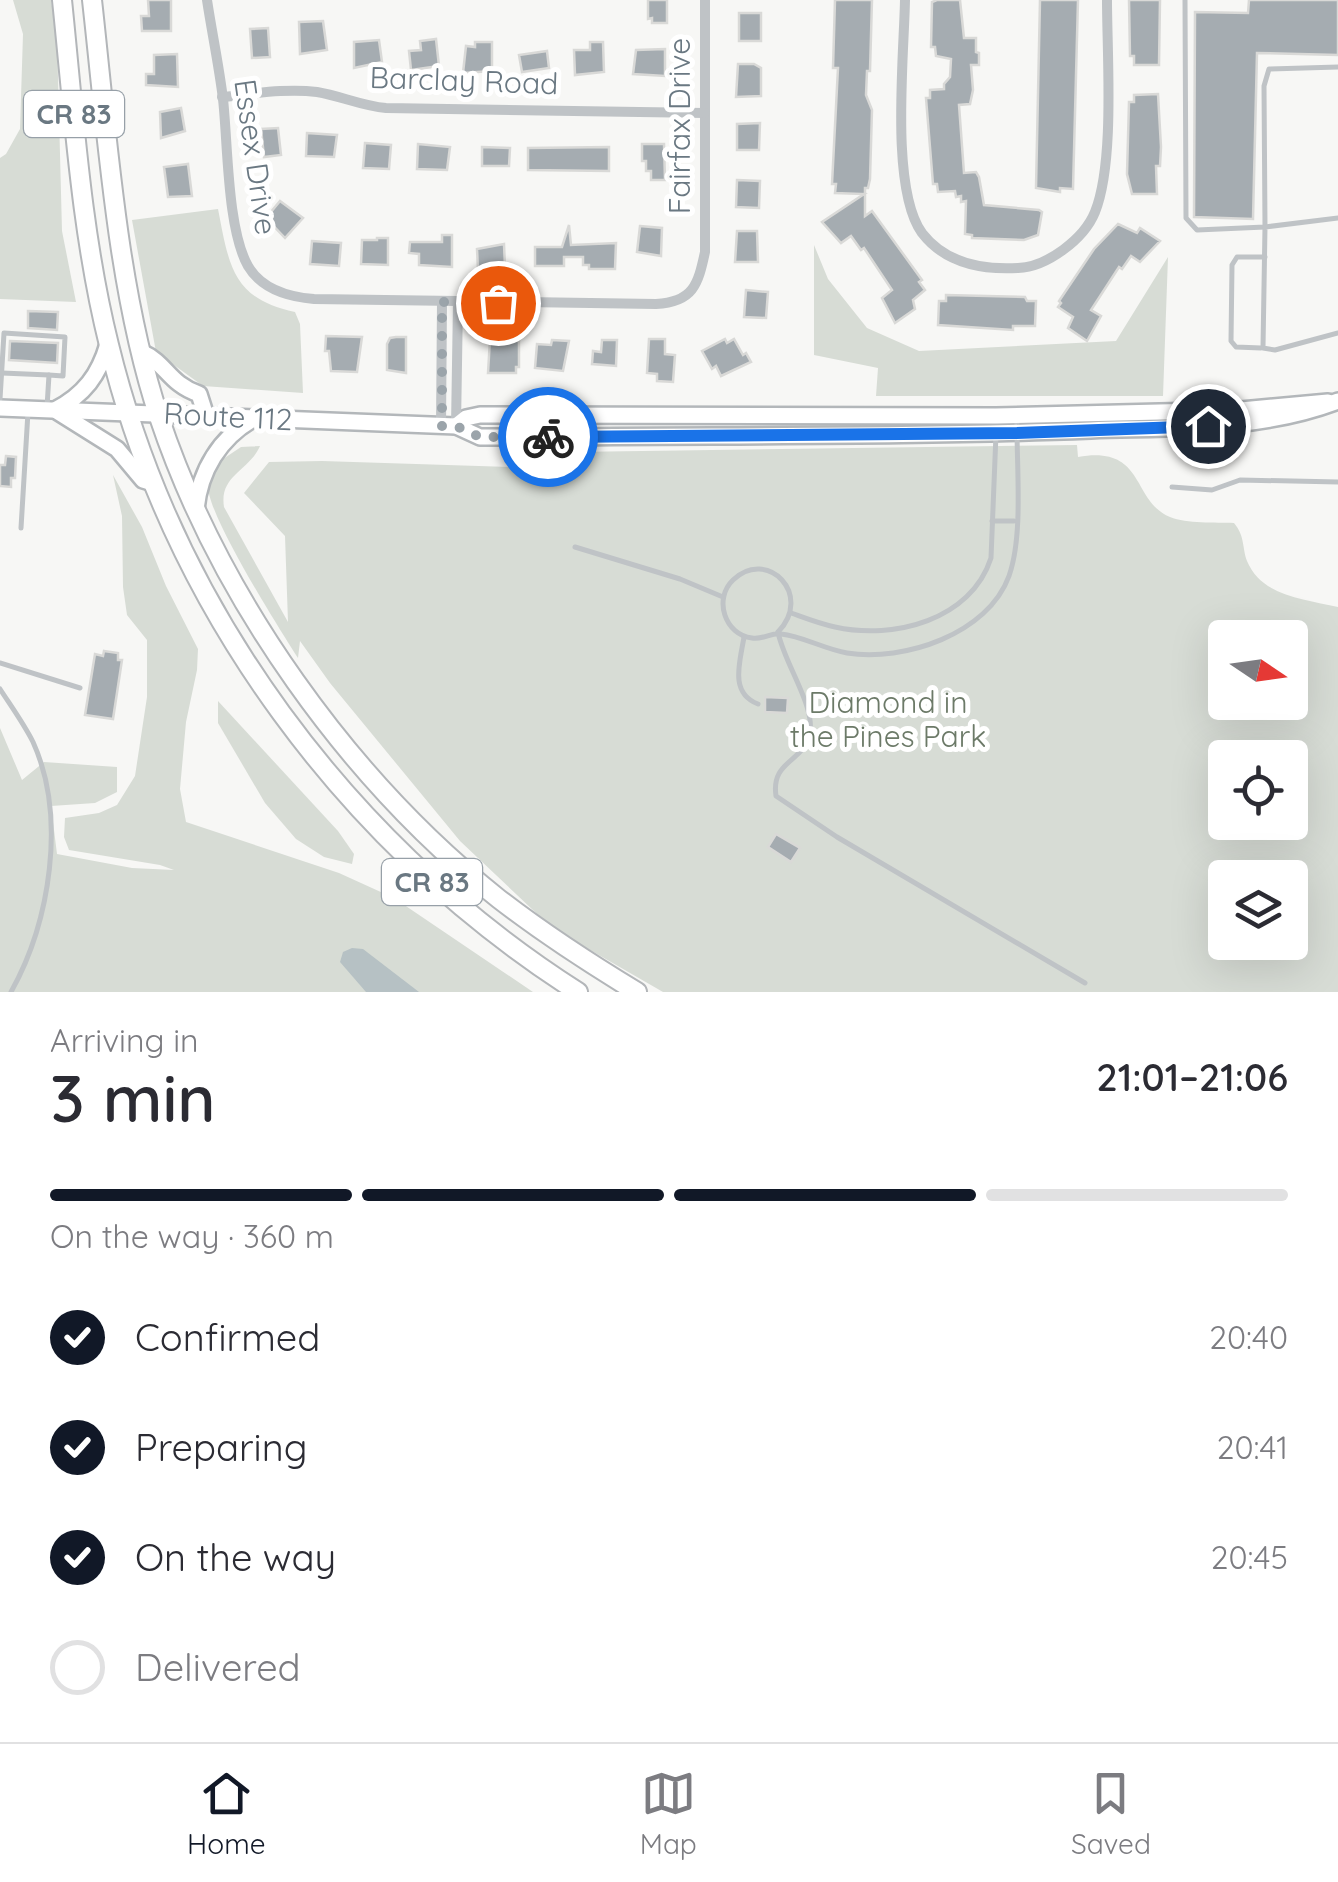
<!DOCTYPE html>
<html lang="en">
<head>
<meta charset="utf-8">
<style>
  body { margin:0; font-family:Quicksand,sans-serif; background:#f2f2f3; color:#2b2b33; height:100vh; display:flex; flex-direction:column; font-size:38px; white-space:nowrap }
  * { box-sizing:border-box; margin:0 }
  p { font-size:32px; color:#7c7c81 }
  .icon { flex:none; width:55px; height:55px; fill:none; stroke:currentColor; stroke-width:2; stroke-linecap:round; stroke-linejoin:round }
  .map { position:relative; height:992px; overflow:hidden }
  .details { display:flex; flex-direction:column; background:#fff; flex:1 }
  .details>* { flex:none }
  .needle { width:65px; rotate:103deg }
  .buttons { position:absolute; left:1208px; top:620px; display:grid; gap:20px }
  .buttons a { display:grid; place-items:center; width:100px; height:100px; border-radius:10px; background:#fff; box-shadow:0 10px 40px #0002; font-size:50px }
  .pin { position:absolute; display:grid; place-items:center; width:85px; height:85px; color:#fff; margin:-42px; border:5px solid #fff; border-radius:50%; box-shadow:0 2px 10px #0007 }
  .courier { position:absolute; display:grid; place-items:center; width:100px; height:100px; margin:-50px; border:8px solid #1a73e8; border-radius:50%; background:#fff; color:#222; box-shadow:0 2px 12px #0007 }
  .head em { font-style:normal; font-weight:600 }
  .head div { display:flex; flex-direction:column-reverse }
  .head { display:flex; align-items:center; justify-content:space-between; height:170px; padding:0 50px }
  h1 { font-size:65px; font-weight:600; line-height:75px }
  .bar { display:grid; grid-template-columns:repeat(4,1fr); gap:15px 10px; align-content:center; height:120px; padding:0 50px }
  .bar i { height:12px; border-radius:8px; background:#e1e1e2 }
  .bar .selected { background:#111827 }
  .bar p { grid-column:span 4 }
  ol { padding:0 50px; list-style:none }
  li { display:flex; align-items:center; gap:30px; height:110px }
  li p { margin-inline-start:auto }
  li .icon { padding:10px; border-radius:50%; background:#111827; color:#fff; stroke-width:4 }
  li:last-child { color:#7c7c81 }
  li i { width:55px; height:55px; border:5px solid #e1e1e2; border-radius:50% }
  .tabs { display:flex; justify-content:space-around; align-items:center; height:140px; border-top:2px solid #e1e1e2; background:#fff; font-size:28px; color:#7c7c81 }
  .tabs a { display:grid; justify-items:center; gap:5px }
  .tabs .selected { color:#111827 }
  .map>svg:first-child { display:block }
</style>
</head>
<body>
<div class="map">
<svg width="1338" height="992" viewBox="0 0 1338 992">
  <rect width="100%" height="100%" fill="#f7f7f5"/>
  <g fill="#d7dcd5" fill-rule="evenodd">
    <polygon points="13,0 51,0 57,39 62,231 76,302 0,299 0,158 6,154 20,129 23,34"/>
    <path d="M218 209C229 265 232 299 295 312L300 324 303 393 203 386 156 352 132 220Z"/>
    <polygon points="814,245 828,279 867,328 919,351 1116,341 1168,257 1163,396 876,396 878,368 814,355"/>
    <path d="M1077 445 1078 457C1146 445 1131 501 1170 517 1187 524 1215 522 1234 523 1245 536 1242 547 1247 561 1262 597 1305 599 1338 607V992H663L552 928 460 841 330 683 300 641 298 658C280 630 206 513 208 485 209 476 215 465 219 456L223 459 241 447 260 446C249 471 219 475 224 507L288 622 285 536 244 493 269 462 322 461 538 468 569 467 572 452ZM1225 638H1290V702H1225ZM1225 758H1290V822H1225ZM1225 878H1290V942H1225Z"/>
    <polygon points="113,475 142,527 166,586 198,649 197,670 186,722 180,789 186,822 339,873 394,898 533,992 0,992 0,728 22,780 44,762 117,767 117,792 95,803 51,806 57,854 132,868 174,870 160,865 69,850 64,837 65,818 99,813 117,805 135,776 147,697 147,640 127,615 123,587 122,516"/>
    <polygon points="218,701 338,831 354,854 352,864 324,857 296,839 265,803 218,723"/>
  </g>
  <polygon fill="#b6c1c4" points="352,948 363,949 419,992 366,992 340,962 343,952"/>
  <g fill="#a5acb1" stroke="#d9d9d7" stroke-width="2.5">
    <polygon points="148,0 171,0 171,31 142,31 141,16 149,16"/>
    <polygon points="648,0 667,0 667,23 652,23 652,18 648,19"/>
    <polygon points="835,0 872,0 870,71 867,71 866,95 872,110 870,179 868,188 865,188 865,216 872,211 922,280 919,282 925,290 913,300 915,309 895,323 882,298 892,290 864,248 861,250 851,236 841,243 822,222 864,194 835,193 836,184 832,184 838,68 833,68"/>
    <polygon points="937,0 960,0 964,38 976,38 976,52 979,53 979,65 971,65 973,90 970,104 959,105 964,173 976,172 979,177 984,205 1039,210 1042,212 1038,235 1024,240 972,238 972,235 965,234 966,201 961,202 961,196 956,197 955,191 938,192 937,184 933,184 926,98 930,98 930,90 944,89 944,84 950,77 951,59 936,56 935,47 931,47 932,2"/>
    <polygon points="1040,0 1078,0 1073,189 1060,188 1060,192 1036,188"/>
    <polygon points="1129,0 1160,0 1159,65 1134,65 1134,56 1130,56"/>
    <polygon points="1249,0 1338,0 1338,55 1257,53 1253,219 1194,217 1195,12 1248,13"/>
    <rect x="739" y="13" width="22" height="28"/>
    <polygon points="323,21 327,50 300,54 299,22"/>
    <polygon points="268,28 270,57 252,58 250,29"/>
    <polygon points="436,39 439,66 411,70 409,51 421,50 420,41"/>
    <polygon points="379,40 382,62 354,68 354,42"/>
    <polygon points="475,42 492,42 492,71 463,73 466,46 475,47"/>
    <polygon points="590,42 603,42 604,72 575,75 574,50 590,50"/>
    <polygon points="665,49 665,76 633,74 636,50"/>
    <polygon points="547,51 549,68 522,72 519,55"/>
    <polygon points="177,54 178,87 146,85 146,74 154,74 154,55"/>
    <polygon points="738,64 754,64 761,68 761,96 736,97"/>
    <polygon points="1158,94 1161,147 1160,166 1156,166 1157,194 1132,194 1127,174 1129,102 1134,102 1134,95"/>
    <polygon points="181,108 185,131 161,138 160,112"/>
    <polygon points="760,123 759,150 737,150 737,124"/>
    <polygon points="278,128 281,155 264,157 261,129"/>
    <polygon points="307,133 337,135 334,157 306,156"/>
    <polygon points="365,143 391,145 389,169 363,168"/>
    <polygon points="418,144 450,147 447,170 417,169"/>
    <polygon points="642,144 664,144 665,180 651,180 651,171 646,171 646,161 642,161"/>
    <polygon points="482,147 510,148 509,166 482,166"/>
    <polygon points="609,147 609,171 528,170 528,148"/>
    <polygon points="188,164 192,196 168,197 164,167"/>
    <polygon points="737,180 760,181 759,208 736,207"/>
    <polygon points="280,201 303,218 285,238 266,218"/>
    <polygon points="1118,224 1137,233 1140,228 1160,241 1140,262 1131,256 1122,269 1119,267 1091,310 1101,316 1087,341 1068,328 1073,317 1058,307 1061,303 1059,301 1094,249"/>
    <polygon points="569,225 571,245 616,243 615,269 589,269 589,265 583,265 583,257 564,257 564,266 535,266 535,247 562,247"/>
    <polygon points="640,226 662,228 661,256 637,252"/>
    <polygon points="737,231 757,231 758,262 735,262"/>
    <polygon points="442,235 452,235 452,267 419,265 419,254 409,253 410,242 442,242"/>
    <polygon points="377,238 388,238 388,265 361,264 362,240 377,240"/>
    <polygon points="312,241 341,243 339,266 310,264"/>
    <polygon points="504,244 505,267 478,270 477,249"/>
    <polygon points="746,290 768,292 766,318 744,317"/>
    <polygon points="946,295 1025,297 1027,301 1036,301 1035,326 1013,326 1013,330 938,325 939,301 946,301"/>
    <polygon points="28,311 58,312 57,330 28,328"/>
    <polygon points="326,336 362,337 357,372 331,371 329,351 325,351"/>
    <polygon points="396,337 406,337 406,373 387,370 387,344 390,338"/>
    <polygon points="490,339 519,341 519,367 516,367 516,373 488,373"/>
    <polygon points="649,339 665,339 665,354 675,355 673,382 657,381 657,374 647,373"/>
    <polygon points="725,339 727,343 734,339 743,355 746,353 751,362 721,376 716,366 712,369 702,351"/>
    <polygon points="552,340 569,341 563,371 535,368 537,344 551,345"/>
    <polygon points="602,340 617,340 616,366 592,364 593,351 601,352"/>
    <polygon points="10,341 58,343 57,363 9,360"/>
    <polygon points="6,456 16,457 15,478 11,478 11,487 0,486 0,465 5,465"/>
    <polygon points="104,651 118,653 118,660 122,660 113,719 85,715 95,654 103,656"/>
    <polygon points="765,697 788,698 787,713 765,712"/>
    <polygon points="776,834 800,848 791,862 768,847"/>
  </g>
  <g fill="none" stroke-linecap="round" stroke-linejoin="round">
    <defs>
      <g id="primary">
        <path d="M143 353C166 363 169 384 199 394L206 416"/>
        <path d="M0 408 456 426 480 437H544C726 435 909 437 1091 430 1174 427 1260 431 1338 401"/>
        <path d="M55 410C84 395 99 375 108 344"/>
        <polyline points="58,412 117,449 143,480 153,483"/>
        <polyline points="456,426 466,418 480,415 996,416 1241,410 1328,402"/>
        <path d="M196 509C200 470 220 438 253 419"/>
      </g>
      <g id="trunk">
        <path d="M62 0C74 115 81 233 109 345 174 612 348 845 578 992"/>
        <path d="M92 0C107 133 117 291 159 417 220 599 349 780 499 899 543 933 589 963 637 992"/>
      </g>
    </defs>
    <use href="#primary" stroke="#b3b7ba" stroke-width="20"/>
    <use href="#trunk" stroke="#b3b6b9" stroke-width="22"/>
    <g stroke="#bfc3c6" stroke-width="5">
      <polyline points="1185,0 1186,218 1197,230 1265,227 1264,86 1269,69 1338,67"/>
      <polyline points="1338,218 1265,227 1263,348 1275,350 1338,333"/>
      <polyline points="1261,348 1236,347 1231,341 1232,265 1237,257 1265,257"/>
      <polyline points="2,373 49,375"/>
      <polyline points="0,399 4,333 65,337 63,376 49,375 47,407"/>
      <polyline points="1172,487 1212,490 1240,480 1338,482"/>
      <polyline points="992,521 1014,521"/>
      <polyline points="21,528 28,412"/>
      <polyline points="575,547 680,579 723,597"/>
      <path d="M791 613C805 618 820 624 835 627 894 640 971 620 991 558L996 434"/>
      <path d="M778 632C814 595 767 547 733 580 713 599 725 635 752 638 763 640 772 632 781 634 802 636 824 649 847 653 904 662 988 634 1009 576 1024 534 1016 462 1017 416"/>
      <path d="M778 632C784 664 818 709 809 737 800 763 771 762 776 796L837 837 1085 983"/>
      <path d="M744 637C740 662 729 693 758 704"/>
      <polyline points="0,663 80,688"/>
      <path d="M0 689C11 706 24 724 33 742 67 817 50 922 11 992"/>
    </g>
    <g stroke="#bfc3c6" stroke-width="10">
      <path d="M207 0C212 33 219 66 223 99 228 144 227 229 248 266 262 290 289 297 314 299L656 304C693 302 698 285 705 252V0"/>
      <path d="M905 0C904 56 890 189 922 233 945 263 983 270 1018 268 1047 267 1084 239 1095 212 1115 162 1107 56 1107 0"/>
      <path d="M222 97C253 94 286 88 317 92 341 96 362 106 386 108L705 113"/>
      <polyline points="441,426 442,302"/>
      <polyline points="456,426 458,302"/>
    </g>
    <use href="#primary" stroke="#fff" stroke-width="15"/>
    <use href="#trunk" stroke="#fff" stroke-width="18"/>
  </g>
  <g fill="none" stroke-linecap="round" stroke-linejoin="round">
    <polyline stroke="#9ba4aa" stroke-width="10" stroke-dasharray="0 18" points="498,303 442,302 442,426 456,426 480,437 548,437"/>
    <polyline stroke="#1a73e8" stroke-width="12" points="548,437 1017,433 1208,426"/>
  </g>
  <g text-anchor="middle" stroke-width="10" stroke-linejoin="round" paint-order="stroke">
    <g fill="#fff" stroke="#97a0a8" stroke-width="2.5">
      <rect x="24" y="91" width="100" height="46" rx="8"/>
      <rect x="382" y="859" width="100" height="46" rx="8"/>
    </g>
    <g font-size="28" font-weight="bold" fill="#6a7882">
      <text x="74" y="124">CR 83</text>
      <text x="432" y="892">CR 83</text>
    </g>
    <g font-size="30" fill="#6a7882" stroke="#fff">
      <text transform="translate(464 81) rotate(2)" y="10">Barclay Road</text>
      <text transform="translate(680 126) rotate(-90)" y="10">Fairfax Drive</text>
      <text transform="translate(255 157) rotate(82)" y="10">Essex Drive</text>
      <text transform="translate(228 417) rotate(3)" y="10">Route 112</text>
    </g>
    <g font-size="30" fill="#6c7a68" stroke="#fff">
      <text x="888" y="713">Diamond in<tspan x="888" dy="34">the Pines Park</tspan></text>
    </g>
  </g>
</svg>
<div class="buttons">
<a><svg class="needle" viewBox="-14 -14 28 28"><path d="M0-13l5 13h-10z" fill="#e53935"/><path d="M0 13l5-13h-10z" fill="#7c7c81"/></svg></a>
<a><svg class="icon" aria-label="locate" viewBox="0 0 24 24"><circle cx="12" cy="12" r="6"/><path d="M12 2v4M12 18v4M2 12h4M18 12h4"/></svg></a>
<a><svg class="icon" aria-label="layers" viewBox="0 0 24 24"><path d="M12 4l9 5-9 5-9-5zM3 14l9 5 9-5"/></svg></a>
</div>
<div class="pin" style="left:498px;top:303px;background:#ea580c"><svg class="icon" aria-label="bag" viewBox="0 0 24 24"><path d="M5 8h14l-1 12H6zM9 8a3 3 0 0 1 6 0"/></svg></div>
<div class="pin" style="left:1208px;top:426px;background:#1f2937"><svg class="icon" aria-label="home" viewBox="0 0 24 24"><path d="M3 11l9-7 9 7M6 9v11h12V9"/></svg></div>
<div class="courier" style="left:548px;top:437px"><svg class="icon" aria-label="bike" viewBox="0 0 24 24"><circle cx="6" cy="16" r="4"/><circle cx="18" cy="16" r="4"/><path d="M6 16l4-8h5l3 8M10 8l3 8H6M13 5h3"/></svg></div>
</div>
<section class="details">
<div class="head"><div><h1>3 min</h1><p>Arriving in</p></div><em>21:01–21:06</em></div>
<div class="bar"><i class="selected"></i><i class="selected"></i><i class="selected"></i><i></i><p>On the way · 360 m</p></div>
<ol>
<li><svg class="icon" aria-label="check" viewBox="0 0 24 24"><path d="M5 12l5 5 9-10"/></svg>Confirmed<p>20:40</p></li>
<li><svg class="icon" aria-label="check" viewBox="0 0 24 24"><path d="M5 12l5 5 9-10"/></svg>Preparing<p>20:41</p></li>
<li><svg class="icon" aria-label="check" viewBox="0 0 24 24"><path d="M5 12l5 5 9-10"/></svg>On the way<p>20:45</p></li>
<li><i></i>Delivered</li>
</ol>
</section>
<nav class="tabs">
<a class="selected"><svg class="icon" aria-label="home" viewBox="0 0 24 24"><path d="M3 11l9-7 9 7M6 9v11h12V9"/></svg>Home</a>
<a><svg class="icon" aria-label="map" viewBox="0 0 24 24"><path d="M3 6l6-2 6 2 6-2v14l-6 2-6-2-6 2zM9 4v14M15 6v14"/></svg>Map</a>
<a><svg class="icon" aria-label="saved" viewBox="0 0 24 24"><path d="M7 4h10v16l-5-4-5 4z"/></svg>Saved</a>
</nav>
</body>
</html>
